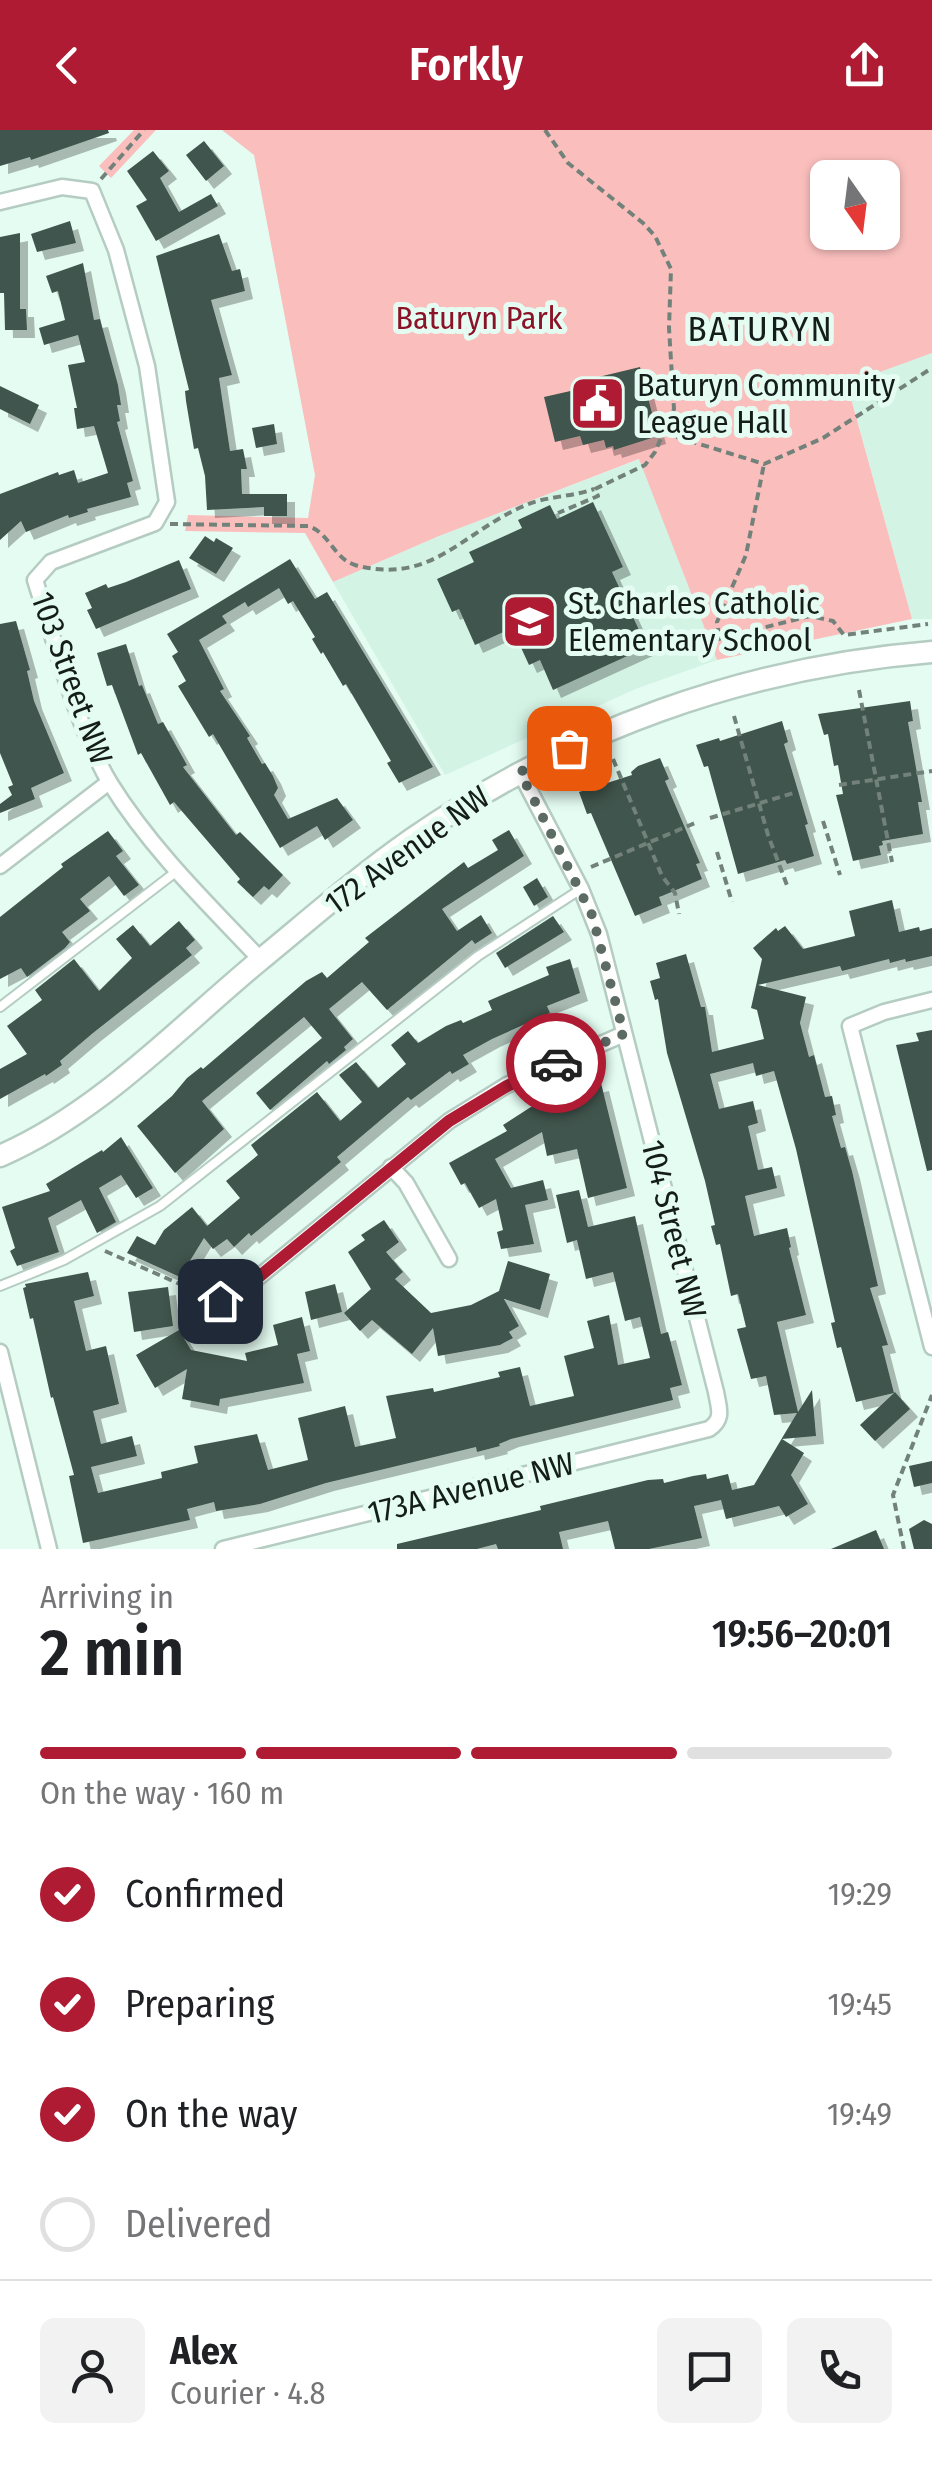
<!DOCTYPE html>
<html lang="en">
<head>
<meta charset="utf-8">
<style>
  body { margin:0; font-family:"Fira Sans Condensed",sans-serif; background:#f2f2f2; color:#202124; height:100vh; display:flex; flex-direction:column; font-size:38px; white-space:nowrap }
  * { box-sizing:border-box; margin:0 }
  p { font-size:32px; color:#757577 }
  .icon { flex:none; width:55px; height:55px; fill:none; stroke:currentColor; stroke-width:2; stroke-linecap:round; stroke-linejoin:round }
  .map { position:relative; height:1419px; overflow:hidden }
  .sheet { display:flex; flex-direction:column; background:#fff; flex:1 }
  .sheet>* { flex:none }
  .needle { width:65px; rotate:166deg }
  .fabs { position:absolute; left:810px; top:30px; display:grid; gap:20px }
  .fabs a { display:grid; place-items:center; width:90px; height:90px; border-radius:15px; background:#fff; box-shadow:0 2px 8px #0004; font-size:50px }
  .pin { position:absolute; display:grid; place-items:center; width:85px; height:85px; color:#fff; margin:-42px; border-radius:20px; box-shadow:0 5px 15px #0006 }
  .courier { position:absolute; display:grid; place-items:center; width:100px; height:100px; margin:-50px; border:8px solid #af1b32; border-radius:50%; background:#fff; color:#222; box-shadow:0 2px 12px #0007 }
  .summary em { font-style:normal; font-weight:600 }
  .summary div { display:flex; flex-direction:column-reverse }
  .summary { display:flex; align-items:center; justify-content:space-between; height:170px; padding:0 40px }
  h1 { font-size:65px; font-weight:600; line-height:75px }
  .bar { display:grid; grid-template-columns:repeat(4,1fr); gap:15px 10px; align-content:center; height:120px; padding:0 40px }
  .bar i { height:12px; border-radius:8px; background:#e0e0e0 }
  .bar .selected { background:#af1b32 }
  .bar p { grid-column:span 4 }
  .line { display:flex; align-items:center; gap:25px; padding:0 40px; border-top:2px solid #e0e0e0 }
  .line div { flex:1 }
  .round { display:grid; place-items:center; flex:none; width:105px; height:105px; border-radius:15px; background:#f2f2f2 }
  ol { padding:0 40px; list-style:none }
  li { display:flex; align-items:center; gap:30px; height:110px }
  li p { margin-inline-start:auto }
  li .icon { padding:10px; border-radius:50%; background:#af1b32; color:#fff; stroke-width:4 }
  li:last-child { color:#757577 }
  li i { width:55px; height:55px; border:5px solid #e0e0e0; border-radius:50% }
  header { display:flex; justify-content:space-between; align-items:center; height:130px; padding:0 40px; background:#af1b32; color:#fff; font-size:45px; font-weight:600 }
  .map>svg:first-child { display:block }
</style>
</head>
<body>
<header><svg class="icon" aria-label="back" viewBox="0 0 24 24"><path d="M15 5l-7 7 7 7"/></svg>Forkly<svg class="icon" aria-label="share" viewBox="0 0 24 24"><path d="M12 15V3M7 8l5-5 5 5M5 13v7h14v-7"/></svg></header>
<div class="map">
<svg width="932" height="1419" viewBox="0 0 932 1419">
  <defs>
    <filter id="shadow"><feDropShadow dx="8" dy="8" stdDeviation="0" flood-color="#0004"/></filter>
  </defs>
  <rect width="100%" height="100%" fill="#e4fcf2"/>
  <g fill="#d3f3e5">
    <polygon points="932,223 932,489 912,489 847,253"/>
    <polygon points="640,329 717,530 638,558 445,645 333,452 439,406"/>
  </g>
  <g fill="#fabfbd" fill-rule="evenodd">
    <polygon points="134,0 156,0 111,48 99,36"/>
    <path d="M222 0H932V223L847 254 912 489 717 530 639 329 439 406 333 452 305 403 185 401 188 385 308 388 315 345 254 25ZM828 48H882V102H828Z"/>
  </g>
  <g fill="#41554d" filter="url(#shadow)">
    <polygon points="0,0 108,0 109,3 31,30 30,27 0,36"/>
    <polygon points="204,11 224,36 206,51 186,25"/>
    <polygon points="153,21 169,41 160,48 179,82 211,64 218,76 156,111 136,76 147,70 127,41"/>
    <polygon points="70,91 76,113 37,122 31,104"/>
    <polygon points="20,103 20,179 26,179 27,200 5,200 4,163 0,163 0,107"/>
    <polygon points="219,104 232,141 240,139 245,161 211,170 232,245 219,248 230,321 243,319 247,339 241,339 242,364 287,364 287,386 264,386 264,377 207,380 205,346 198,318 194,319 186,271 185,261 189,260 156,126"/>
    <polygon points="83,133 94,190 100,189 118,255 121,275 117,275 120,291 117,292 133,351 127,353 131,367 87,379 88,382 69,388 68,385 26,402 21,391 0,410 0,364 58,342 59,345 74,340 78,353 108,343 94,296 77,299 74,278 77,278 68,235 85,232 78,205 44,215 39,198 65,190 58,161 52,163 46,146"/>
    <polygon points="640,237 658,306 614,320 613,316 606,318 604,310 583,315 580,306 555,312 544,267 588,257 586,250"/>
    <polygon points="0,256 39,275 30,294 0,279"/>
    <polygon points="274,294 277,314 256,318 252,298"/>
    <polygon points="593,372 623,437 612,442 647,517 553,560 540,530 529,535 512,498 475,515 459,479 452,482 437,449 474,432 469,422 522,398 518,390 550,375 557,389"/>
    <polygon points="205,406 214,412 216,408 233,418 216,444 189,428"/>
    <polygon points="290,429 315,469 327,462 433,637 399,653 387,633 391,631 346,554 343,556 323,522 321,524 312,509 315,507 293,471 288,474 279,458 248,477 245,472 222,486 227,493 199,510 224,559 220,561 250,606 247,608 262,634 265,633 273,646 278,658 274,665 288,689 337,668 353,690 325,710 317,696 280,718 213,604 209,607 178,556 186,551 172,526 178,522 167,504"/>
    <polygon points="179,430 191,459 96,499 87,480 92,478 85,463 106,454 108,458 126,452"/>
    <polygon points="16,491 30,540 27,541 34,571 64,643 31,658 35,669 0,683 0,674 12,665 8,657 13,655 0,623 0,494"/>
    <polygon points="126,514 139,556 142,555 158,594 163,592 187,635 183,637 236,705 240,702 283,745 269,760 264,756 253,767 237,752 240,749 174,672 170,675 141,623 138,625 112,555 107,556 97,523"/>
    <polygon points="910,571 913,591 908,592 922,672 918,672 923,704 882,711 883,715 879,716 881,725 853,731 836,665 843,664 838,635 834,636 828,604 824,605 818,584"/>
    <polygon points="782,591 788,612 784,614 808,694 805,695 814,726 787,734 785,730 738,744 708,636 704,637 696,615 719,608 720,611"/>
    <polygon points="660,628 669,649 665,651 700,733 696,734 702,749 662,766 659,767 662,775 635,786 591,683 587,684 579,662 632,645 631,642 638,636"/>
    <polygon points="509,700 524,726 442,779 457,801 481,785 492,803 475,814 472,810 387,880 362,852 329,879 353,909 344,917 346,920 329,934 327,931 270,980 256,963 322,908 304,887 202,971 224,999 175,1043 137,996 172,966 187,948 201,937 203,939 306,851 322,842 327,848 369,812 365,808 448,744 464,732 468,738 498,720 492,710"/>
    <polygon points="108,701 123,721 116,726 139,755 124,766 109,746 80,769 90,781 62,802 70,812 65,818 27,847 21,838 0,849 0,787 63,737 61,734"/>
    <polygon points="537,748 548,767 534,776 523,757"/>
    <polygon points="892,770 899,802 919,797 920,801 932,798 932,826 906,832 905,829 890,833 889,829 842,841 840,836 758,855 806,867 800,893 809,927 814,925 825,967 832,966 836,985 832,986 841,1018 845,1017 852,1041 878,1156 870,1158 888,1215 882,1216 894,1263 856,1272 841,1217 837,1218 831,1193 835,1192 796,1019 774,941 756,946 753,933 710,944 719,979 753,971 758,993 748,996 758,1040 772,1037 777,1058 745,1066 754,1106 787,1098 791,1117 789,1118 806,1185 777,1192 798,1282 812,1260 816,1306 782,1309 804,1323 791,1345 808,1374 786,1387 779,1376 726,1389 721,1370 694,1376 702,1408 649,1419 615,1419 608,1391 559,1402 563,1419 498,1419 496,1414 477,1419 397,1419 397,1414 541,1380 540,1376 648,1350 663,1349 664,1353 693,1346 706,1344 707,1349 728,1344 732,1360 754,1355 797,1283 774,1285 766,1246 751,1249 737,1199 746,1197 738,1164 731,1166 720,1114 716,1115 711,1096 715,1095 705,1051 667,923 658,869 655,870 650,851 660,848 656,833 686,824 701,877 705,877 712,922 764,909 757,880 751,878 762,829 753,818 776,798 778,801 785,796 803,819 855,806 849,781"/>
    <polygon points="553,786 564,802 505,838 496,823"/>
    <polygon points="179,791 195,810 186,818 192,825 93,903 60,931 62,935 46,946 45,944 0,969 0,939 27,924 7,896 42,870 35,860 74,829 99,861 132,828 116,809 133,795 150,816"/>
    <polygon points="570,829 580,863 547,876 550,883 492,909 463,925 469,934 452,944 450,941 411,970 408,967 337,1027 341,1032 251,1106 249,1103 234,1117 227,1109 213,1119 204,1108 180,1147 127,1123 137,1106 155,1115 164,1100 192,1077 207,1096 240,1068 226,1051 258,1025 251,1015 317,962 340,991 362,972 339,945 356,932 378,958 406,934 391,915 408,901 418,913 446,896 461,890 463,893 492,880 488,871 549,845 546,837"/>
    <polygon points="932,900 932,1040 927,1041 896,915 919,911 916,903"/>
    <polygon points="601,953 627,1058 588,1068 577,1019 547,1026 542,1002 495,1029 511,1058 543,1050 548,1070 525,1075 534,1114 501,1119 497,1102 503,1100 496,1069 479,1078 465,1053 461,1055 449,1033 507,1001 503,995 534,975 567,967 581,961 580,958"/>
    <polygon points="121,1007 153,1058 136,1068 121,1045 99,1058 116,1092 97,1103 81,1070 48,1088 59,1122 17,1136 10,1121 15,1118 2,1077 50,1061 46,1054 102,1020 103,1022"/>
    <polygon points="579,1060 588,1097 635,1086 661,1204 668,1202 682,1255 670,1258 673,1270 511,1309 499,1314 500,1316 477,1322 476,1317 326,1353 260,1374 216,1381 214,1372 187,1379 190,1390 83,1413 69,1346 74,1345 53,1267 51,1268 33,1188 30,1189 23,1158 26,1157 25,1154 88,1142 94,1166 74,1171 86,1221 106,1216 119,1274 93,1281 101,1314 132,1306 137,1326 91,1337 98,1363 162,1348 161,1342 198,1333 194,1316 257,1304 268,1340 308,1330 298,1288 345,1276 355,1317 396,1308 386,1266 433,1258 434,1262 500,1247 498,1242 520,1237 530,1276 574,1266 564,1226 594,1218 587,1191 609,1185 618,1235 650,1228 640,1187 625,1191 613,1142 586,1149 577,1110 567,1113 556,1065"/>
    <polygon points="384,1090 399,1112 386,1122 403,1142 395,1149 431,1183 471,1175 499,1161 508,1131 550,1144 540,1180 504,1169 519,1196 509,1202 513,1208 500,1215 438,1226 433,1198 412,1224 372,1190 360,1201 344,1183 371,1159 348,1122 365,1110 361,1105"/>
    <polygon points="335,1154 342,1182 311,1190 305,1162"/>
    <polygon points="168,1157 173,1196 134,1202 128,1162"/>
    <polygon points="302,1187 310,1221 297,1224 304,1253 220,1269 219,1276 182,1269 187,1239 155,1258 136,1225 179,1200 191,1220 247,1231 245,1223 278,1215 273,1195"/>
    <polygon points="895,1262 910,1279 875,1311 860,1295"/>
    <polygon points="932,1331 932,1353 914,1357 909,1336"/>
    <polygon points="924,1390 932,1394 932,1419 914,1419 909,1399"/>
    <polygon points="876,1400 884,1419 831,1419"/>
  </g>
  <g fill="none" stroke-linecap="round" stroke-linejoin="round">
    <defs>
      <g id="lane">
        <polyline points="0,877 177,741"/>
        <polyline points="0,1156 64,1130 160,1076 478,826 581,759"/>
      </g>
      <g id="street">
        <path d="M0 72 62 57 92 61 116 120 147 236 167 372 155 393 51 432 35 450C55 512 77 598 110 653 151 719 208 774 261 830"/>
        <polyline points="0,736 109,652"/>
        <polyline points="932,870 884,882 850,896 932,1217"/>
        <polyline points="391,1037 406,1053 449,1129"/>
        <polyline points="220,1171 255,1150 449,991 507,955 624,904"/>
        <polyline points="0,1222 49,1419"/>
        <path d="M223 1419 709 1299C724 1289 719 1279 716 1262L599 804 581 759 520 642"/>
      </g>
      <path id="secondary" d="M0 1026C99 983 177 899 259 831 309 790 359 746 412 709 568 601 744 537 932 522"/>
    </defs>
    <use href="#lane" stroke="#b5ccc2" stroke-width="12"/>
    <use href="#street" stroke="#b5ccc2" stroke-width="19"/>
    <use href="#secondary" stroke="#b5ccc2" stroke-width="25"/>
    <g stroke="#72827b" stroke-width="4" stroke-dasharray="8 5" stroke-linecap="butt">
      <polyline points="545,0 568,33 643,93 655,106 671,139 669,198 674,279 655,322 645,335 595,359 598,366 558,383"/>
      <polyline points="101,49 144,0"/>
      <polyline points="664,303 764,334 823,308 932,238"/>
      <path d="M170 394 308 396C330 403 333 428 355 435 432 456 463 401 526 375 547 366 572 367 594 359"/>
      <polyline points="719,506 717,492 746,425 764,334"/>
      <polyline points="690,516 810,486 833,491 844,505 928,494"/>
      <polyline points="859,560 892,732"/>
      <polyline points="734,586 768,705 788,758"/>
      <polyline points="613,629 662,746 675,763 679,784"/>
      <polyline points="839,655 932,641"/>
      <polyline points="710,688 797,662"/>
      <polyline points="823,691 840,745"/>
      <polyline points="717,722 732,772"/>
      <polyline points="591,737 695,693"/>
      <polyline points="105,1121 207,1166"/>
      <polyline points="904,1419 893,1365 932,1265"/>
    </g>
    <use href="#lane" stroke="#fff" stroke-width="8"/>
    <use href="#street" stroke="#fff" stroke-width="14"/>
    <use href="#secondary" stroke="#fff" stroke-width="20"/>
  </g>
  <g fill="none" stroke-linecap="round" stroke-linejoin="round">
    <polyline stroke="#5d6b65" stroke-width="10" stroke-dasharray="0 18" points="556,933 624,904 592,785 520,642 569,618"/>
    <polyline stroke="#af1b32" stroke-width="12" points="220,1171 255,1150 449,991 507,956 556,933"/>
  </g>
  <defs>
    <symbol id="civic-square" viewBox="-11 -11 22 22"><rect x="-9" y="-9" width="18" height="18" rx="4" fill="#af1b32" stroke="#e4fcf2"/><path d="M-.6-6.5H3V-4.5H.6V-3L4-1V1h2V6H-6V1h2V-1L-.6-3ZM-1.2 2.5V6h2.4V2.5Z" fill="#fff"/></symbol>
    <symbol id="school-square" viewBox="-11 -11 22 22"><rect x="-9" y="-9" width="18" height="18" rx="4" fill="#af1b32" stroke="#e4fcf2"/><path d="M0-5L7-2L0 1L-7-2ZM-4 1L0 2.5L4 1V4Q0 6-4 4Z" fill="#fff"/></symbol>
  </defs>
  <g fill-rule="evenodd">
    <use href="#civic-square" x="566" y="242" width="63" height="63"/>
    <use href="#school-square" x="498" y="460" width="63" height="63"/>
  </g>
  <g text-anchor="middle" stroke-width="10" stroke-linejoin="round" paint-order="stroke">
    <g font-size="32" fill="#8c1327" stroke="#e4fcf2">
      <text x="479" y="199">Baturyn Park</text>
    </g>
    <g font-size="32" fill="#141d19" stroke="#e4fcf2" text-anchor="start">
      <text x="637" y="266">Baturyn Community<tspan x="637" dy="37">League Hall</tspan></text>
      <text x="568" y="484">St. Charles Catholic<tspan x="568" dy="37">Elementary School</tspan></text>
    </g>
    <g font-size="32" fill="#141d19" stroke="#e4fcf2">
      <text transform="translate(72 548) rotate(70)" y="11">103 Street NW</text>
      <text transform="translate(407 720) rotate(-36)" y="11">172 Avenue NW</text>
      <text transform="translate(674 1099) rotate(76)" y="11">104 Street NW</text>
      <text transform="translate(471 1358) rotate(-14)" y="11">173A Avenue NW</text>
    </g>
    <g font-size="35" letter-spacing="2.5" fill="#141d19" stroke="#e4fcf2">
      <text x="761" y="211">BATURYN</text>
    </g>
  </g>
</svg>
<div class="fabs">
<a><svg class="needle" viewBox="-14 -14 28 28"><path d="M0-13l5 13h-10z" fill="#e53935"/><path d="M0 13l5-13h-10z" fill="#757577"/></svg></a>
</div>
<div class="pin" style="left:569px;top:618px;background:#ea580c"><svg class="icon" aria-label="bag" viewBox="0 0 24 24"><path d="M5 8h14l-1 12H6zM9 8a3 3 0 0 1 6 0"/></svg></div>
<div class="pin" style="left:220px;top:1171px;background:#1f2937"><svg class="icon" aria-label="home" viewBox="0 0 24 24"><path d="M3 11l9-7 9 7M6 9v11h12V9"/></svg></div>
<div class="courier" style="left:556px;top:933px"><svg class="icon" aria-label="car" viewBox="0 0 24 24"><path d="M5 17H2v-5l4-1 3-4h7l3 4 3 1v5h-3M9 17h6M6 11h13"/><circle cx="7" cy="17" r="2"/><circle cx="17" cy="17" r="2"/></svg></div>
</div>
<section class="sheet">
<div class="summary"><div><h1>2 min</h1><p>Arriving in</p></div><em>19:56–20:01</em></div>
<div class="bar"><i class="selected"></i><i class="selected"></i><i class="selected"></i><i></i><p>On the way · 160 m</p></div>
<ol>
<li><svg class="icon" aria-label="check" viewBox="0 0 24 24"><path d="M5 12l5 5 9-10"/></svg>Confirmed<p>19:29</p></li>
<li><svg class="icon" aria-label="check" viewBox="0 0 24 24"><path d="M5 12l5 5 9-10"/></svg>Preparing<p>19:45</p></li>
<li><svg class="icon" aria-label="check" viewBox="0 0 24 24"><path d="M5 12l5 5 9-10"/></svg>On the way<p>19:49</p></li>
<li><i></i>Delivered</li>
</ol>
<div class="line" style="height:180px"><a class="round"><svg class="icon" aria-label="person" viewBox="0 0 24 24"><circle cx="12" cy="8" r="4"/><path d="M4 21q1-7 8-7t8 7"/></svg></a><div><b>Alex</b><p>Courier · 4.8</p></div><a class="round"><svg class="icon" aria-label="chat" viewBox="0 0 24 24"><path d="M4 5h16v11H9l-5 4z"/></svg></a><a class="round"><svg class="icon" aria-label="phone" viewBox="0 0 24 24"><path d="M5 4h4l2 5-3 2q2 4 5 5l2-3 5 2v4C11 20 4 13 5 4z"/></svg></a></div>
</section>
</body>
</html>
